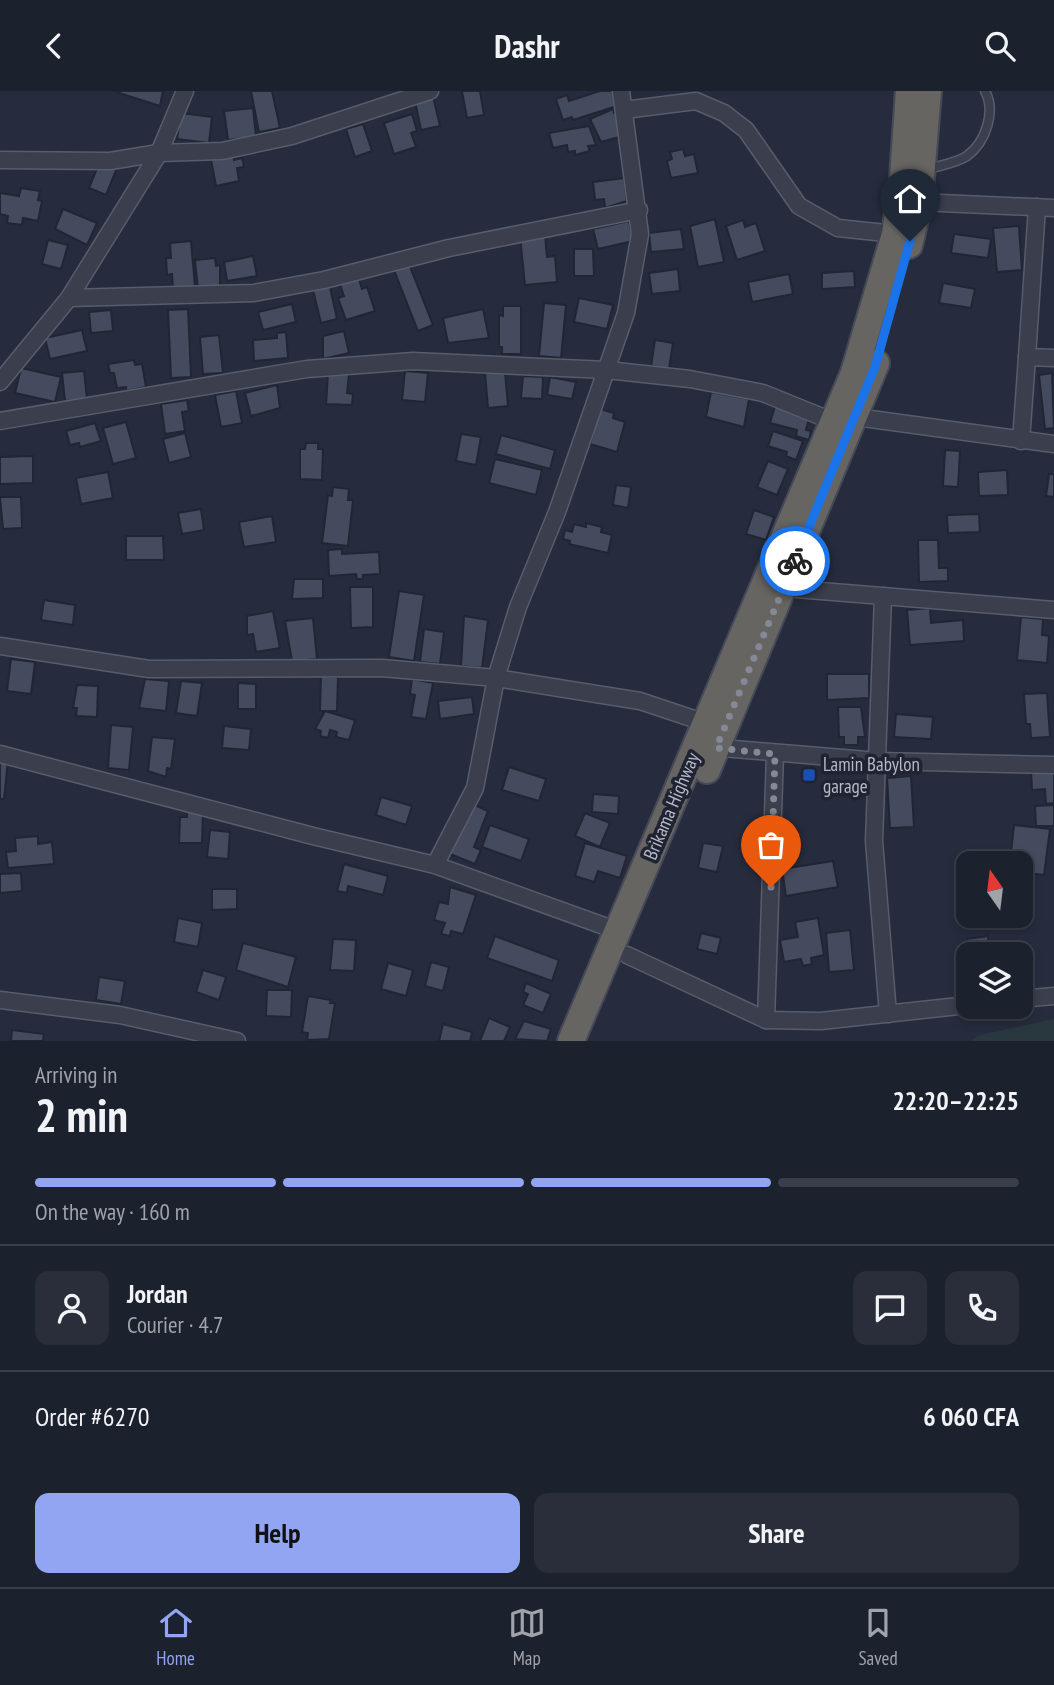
<!DOCTYPE html>
<html lang="en">
<head>
<meta charset="utf-8">
<style>
  body { margin:0; font-family:"PT Sans Narrow",sans-serif; background:#292e3a; color:#f1f3f6; height:100vh; display:flex; flex-direction:column; font-size:26px; white-space:nowrap }
  * { box-sizing:border-box; margin:0 }
  p { font-size:23px; color:#a0a3aa }
  .icon { flex:none; width:38px; height:38px; fill:none; stroke:currentColor; stroke-width:2; stroke-linecap:round; stroke-linejoin:round }
  .map { position:relative; height:950px; overflow:hidden }
  .panel { display:flex; flex-direction:column; background:#1c212e; flex:1 }
  .panel>* { flex:none }
  .needle { width:46px; rotate:346deg }
  .buttons { position:absolute; left:956px; top:760px; display:grid; gap:14px }
  .buttons a { display:grid; place-items:center; width:77px; height:77px; border-radius:14px; background:#1c212e; box-shadow:0 4px 10px #0003,0 0 0 2px #3a3e4a; font-size:35px }
  .pin { position:absolute; display:grid; place-items:center; width:60px; height:60px; color:#fff; margin:-72px -30px; border-radius:50% 50% 50% 0; rotate:-45deg; box-shadow:0 0 7px #0007 }
  .pin .icon { rotate:45deg }
  .courier { position:absolute; display:grid; place-items:center; width:70px; height:70px; margin:-35px; border:5px solid #1a73e8; border-radius:50%; background:#fff; color:#222; box-shadow:0 2px 9px #0007 }
  .head em { font-style:normal; font-weight:800 }
  .head div { display:flex; flex-direction:column-reverse }
  .head { display:flex; align-items:center; justify-content:space-between; height:119px; padding:0 35px }
  h1 { font-size:46px; font-weight:800; line-height:52px }
  .bar { display:grid; grid-template-columns:repeat(4,1fr); gap:10px 7px; align-content:center; height:84px; padding:0 35px }
  .bar i { height:9px; border-radius:5px; background:#3a3e4a }
  .bar .active { background:#91a5f2 }
  .bar p { grid-column:span 4 }
  .line { display:flex; align-items:center; gap:18px; padding:0 35px; border-top:2px solid #3a3e4a }
  .line div { flex:1 }
  .round { display:grid; place-items:center; flex:none; width:74px; height:74px; border-radius:14px; background:#292e3a }
  .button { display:flex; gap:14px; margin-top:auto; padding:14px 35px }
  .button a { flex:1; height:80px; border-radius:14px; background:#91a5f2; color:#111; font-size:28px; font-weight:800; line-height:80px; text-align:center }
  .button a+a { background:#292e3a; color:#f1f3f6 }
  header { display:flex; justify-content:space-between; align-items:center; height:91px; padding:0 35px; background:#1c212e; font-size:32px; font-weight:800 }
  .tab-bar { display:flex; justify-content:space-around; align-items:center; height:98px; border-top:2px solid #3a3e4a; background:#1c212e; font-size:19px; color:#a0a3aa }
  .tab-bar a { display:grid; justify-items:center; gap:4px }
  .tab-bar .active { color:#91a5f2 }
  .map>svg:first-child { display:block }
</style>
</head>
<body>
<header><svg class="icon" aria-label="back" viewBox="0 0 24 24"><path d="M15 5l-7 7 7 7"/></svg>Dashr<svg class="icon" aria-label="search" viewBox="0 0 24 24"><circle cx="10" cy="10" r="6"/><path d="M15 15l6 6"/></svg></header>
<div class="map">
<svg width="1054" height="950" viewBox="0 0 1054 950">
  <rect width="100%" height="100%" fill="#262c3d"/>
  <polygon fill="#28383e" points="1054,928 1054,950 971,950 980,944"/>
  <g fill="#454b5f" stroke="#212534" stroke-width="2">
    <polygon points="113,0 163,0 160,15"/>
    <polygon points="251,0 272,0 280,37 259,41"/>
    <polygon points="462,0 480,0 484,24 467,27"/>
    <polygon points="600,0 612,0 617,15 573,29 572,26 563,29 556,8 567,4 569,10"/>
    <polygon points="433,5 440,35 421,39 415,10"/>
    <polygon points="253,17 256,46 228,49 224,20"/>
    <polygon points="613,18 614,22 619,21 626,44 601,51 590,28"/>
    <polygon points="181,22 212,26 209,52 177,48"/>
    <polygon points="412,23 417,40 411,42 416,56 394,63 384,32"/>
    <polygon points="363,33 372,60 355,66 346,38"/>
    <polygon points="589,35 596,54 588,55 590,60 575,64 575,60 568,61 567,54 553,57 549,42"/>
    <polygon points="683,58 685,65 694,63 698,82 671,87 667,70 672,68 670,61"/>
    <polygon points="233,64 234,69 242,67 244,76 237,77 239,90 216,95 211,69"/>
    <polygon points="100,70 117,77 106,104 89,97"/>
    <polygon points="624,87 627,110 605,117 604,108 595,109 593,91"/>
    <polygon points="21,97 40,100 38,109 42,110 38,130 23,127 22,134 7,132 8,125 0,123 0,102 19,105"/>
    <polygon points="63,118 97,132 87,154 55,138"/>
    <polygon points="715,128 724,171 698,176 690,135"/>
    <polygon points="743,129 745,136 756,132 765,160 737,169 726,135"/>
    <polygon points="629,130 633,150 598,158 593,138"/>
    <polygon points="1019,135 1022,179 997,181 993,137"/>
    <polygon points="681,138 684,158 651,161 649,142"/>
    <polygon points="954,143 991,148 988,167 951,162"/>
    <polygon points="545,144 547,166 555,165 557,191 525,194 520,146"/>
    <polygon points="48,149 68,154 61,178 42,173"/>
    <polygon points="191,150 195,196 173,198 172,183 167,184 166,167 171,167 170,152"/>
    <polygon points="574,158 593,158 594,185 574,185"/>
    <polygon points="253,165 257,185 227,190 224,171"/>
    <polygon points="215,167 216,175 220,174 220,196 198,198 195,169"/>
    <polygon points="407,168 433,234 418,240 392,174"/>
    <polygon points="678,178 680,200 652,203 649,182"/>
    <polygon points="854,180 855,196 822,198 822,182"/>
    <polygon points="789,183 793,203 752,211 748,191"/>
    <polygon points="358,185 362,198 367,196 375,220 346,229 338,207 344,205 339,191"/>
    <polygon points="943,192 975,198 971,217 939,212"/>
    <polygon points="330,196 337,228 321,232 313,199"/>
    <polygon points="579,207 613,214 607,238 574,231"/>
    <polygon points="544,212 566,214 561,267 539,265"/>
    <polygon points="292,213 296,231 263,239 258,221"/>
    <polygon points="503,215 521,215 521,263 502,263 502,256 499,256 499,224 503,225"/>
    <polygon points="188,218 191,286 171,287 168,219"/>
    <polygon points="483,218 489,247 448,252 443,227"/>
    <polygon points="111,219 113,240 91,242 89,221"/>
    <polygon points="82,239 87,260 50,268 45,247"/>
    <polygon points="344,240 349,262 323,268 323,245"/>
    <polygon points="286,241 288,267 254,270 253,249 277,247 277,242"/>
    <polygon points="219,244 223,282 203,283 200,246"/>
    <polygon points="655,249 673,252 669,278 651,275"/>
    <polygon points="134,269 135,274 142,273 146,296 126,300 126,296 117,297 114,282 110,282 108,273"/>
    <polygon points="21,277 61,286 55,311 15,302"/>
    <polygon points="498,278 499,282 505,281 508,315 488,317 485,282"/>
    <polygon points="84,280 87,308 65,310 62,282"/>
    <polygon points="405,280 428,282 425,311 402,309"/>
    <polygon points="328,282 349,283 347,302 353,303 352,314 326,313"/>
    <polygon points="1052,282 1054,337 1045,338 1039,284"/>
    <polygon points="523,285 543,286 542,308 521,307"/>
    <polygon points="550,286 576,291 572,308 547,304"/>
    <polygon points="277,294 280,317 251,325 245,302"/>
    <polygon points="236,300 242,332 221,336 215,304"/>
    <polygon points="711,301 749,308 744,336 706,326"/>
    <polygon points="187,309 189,320 182,321 185,340 165,343 161,313"/>
    <polygon points="775,315 810,324 806,339 811,340 809,349 796,345 797,339 770,332"/>
    <polygon points="600,318 614,322 613,327 625,331 617,361 590,353"/>
    <polygon points="126,331 136,367 113,373 103,337"/>
    <polygon points="95,332 101,350 80,356 79,352 70,354 66,340"/>
    <polygon points="773,340 803,350 796,369 786,365 787,361 768,355"/>
    <polygon points="185,342 191,366 169,372 163,348"/>
    <polygon points="461,343 481,346 476,374 456,370"/>
    <polygon points="501,344 555,359 550,378 496,363"/>
    <polygon points="306,352 318,352 318,358 323,358 322,389 300,388 300,358 305,358"/>
    <polygon points="945,359 960,360 958,396 943,395"/>
    <polygon points="33,365 33,392 0,393 0,366"/>
    <polygon points="495,368 542,379 536,404 489,392"/>
    <polygon points="768,370 788,378 777,404 757,396"/>
    <polygon points="1007,379 1008,404 979,405 978,381"/>
    <polygon points="108,381 113,407 81,413 76,387"/>
    <polygon points="1049,383 1054,383 1054,406 1046,405"/>
    <polygon points="616,394 631,396 628,417 613,414"/>
    <polygon points="333,396 349,398 348,409 353,409 348,455 322,452 328,404 332,405"/>
    <polygon points="0,406 21,406 22,437 3,438"/>
    <polygon points="201,418 204,439 182,443 178,422"/>
    <polygon points="754,419 774,426 766,449 746,443"/>
    <polygon points="979,423 980,441 948,442 947,424"/>
    <polygon points="272,425 276,451 244,456 239,431"/>
    <polygon points="586,432 602,436 601,441 612,444 608,462 569,453 570,450 563,448 565,439 572,441 574,433 586,436"/>
    <polygon points="126,445 163,445 164,469 126,469"/>
    <polygon points="918,449 938,449 939,477 948,477 948,490 919,491"/>
    <polygon points="342,458 342,463 379,461 380,483 363,484 363,488 357,488 356,483 329,485 328,459"/>
    <polygon points="294,488 323,488 323,507 292,508"/>
    <polygon points="350,496 373,496 373,536 351,537"/>
    <polygon points="399,500 424,504 414,570 389,566"/>
    <polygon points="44,509 75,514 73,534 41,529"/>
    <polygon points="930,517 931,532 963,529 964,550 910,554 907,519"/>
    <polygon points="273,520 280,557 256,561 253,543 247,544 247,525"/>
    <polygon points="464,525 488,529 482,577 461,575"/>
    <polygon points="1021,526 1043,528 1042,544 1049,545 1047,572 1017,569"/>
    <polygon points="313,527 317,568 292,570 285,530"/>
    <polygon points="424,538 444,541 440,573 420,571"/>
    <polygon points="11,568 35,571 31,603 7,600"/>
    <polygon points="827,583 869,583 869,607 827,609"/>
    <polygon points="321,585 338,586 337,620 320,620"/>
    <polygon points="145,588 169,590 166,620 139,617"/>
    <polygon points="412,588 433,592 426,628 411,626 415,604 410,603"/>
    <polygon points="181,590 202,592 197,625 176,622"/>
    <polygon points="238,592 256,593 256,618 238,618"/>
    <polygon points="77,594 98,595 97,626 76,625 77,617 73,617"/>
    <polygon points="1047,602 1050,646 1031,647 1030,633 1026,633 1024,603"/>
    <polygon points="472,606 474,623 440,628 438,610"/>
    <polygon points="838,616 861,616 865,646 858,646 858,654 844,654 844,646 839,646"/>
    <polygon points="325,620 355,629 349,649 336,646 337,641 330,639 328,647 320,645 321,640 315,638"/>
    <polygon points="896,623 933,626 931,648 894,646"/>
    <polygon points="111,634 133,636 129,679 108,677"/>
    <polygon points="224,635 251,638 249,659 222,657"/>
    <polygon points="152,646 175,648 171,678 167,677 166,686 148,680"/>
    <polygon points="0,668 8,669 4,708 0,708"/>
    <polygon points="509,676 546,688 539,710 502,699"/>
    <polygon points="1031,680 1054,680 1054,712 1046,713 1045,698 1032,699"/>
    <polygon points="911,685 914,736 890,737 887,687"/>
    <polygon points="593,703 619,705 618,723 592,721"/>
    <polygon points="381,706 412,715 406,734 376,724"/>
    <polygon points="470,712 488,720 474,756 481,759 475,773 450,763"/>
    <polygon points="1054,714 1054,735 1036,735 1035,715"/>
    <polygon points="187,720 203,720 202,752 179,752 180,726 187,726"/>
    <polygon points="585,722 610,732 600,756 575,745"/>
    <polygon points="490,734 529,748 521,770 482,756"/>
    <polygon points="1014,734 1050,738 1044,784 1020,781 1020,772 1015,772 1016,763 1011,762"/>
    <polygon points="210,739 230,741 228,768 207,766"/>
    <polygon points="38,745 38,753 52,751 54,773 8,777 6,761 16,760 15,747"/>
    <polygon points="585,752 627,765 620,787 598,780 594,791 575,785"/>
    <polygon points="703,752 723,755 717,781 698,777"/>
    <polygon points="833,770 838,796 786,805 782,778"/>
    <polygon points="344,773 388,785 383,804 348,795 347,802 337,800"/>
    <polygon points="21,782 22,800 0,802 0,783"/>
    <polygon points="450,796 476,804 463,843 451,840 450,845 441,843 445,832 434,829 439,811 448,813"/>
    <polygon points="212,798 237,798 237,818 212,819"/>
    <polygon points="178,827 202,832 198,856 174,851"/>
    <polygon points="818,827 824,864 811,867 812,873 803,875 801,868 784,871 780,849 798,846 795,831"/>
    <polygon points="850,839 854,879 829,881 826,842"/>
    <polygon points="701,842 721,847 717,863 697,858"/>
    <polygon points="495,845 559,869 552,890 487,867"/>
    <polygon points="988,845 989,863 968,863 967,848"/>
    <polygon points="333,848 356,849 354,880 330,879"/>
    <polygon points="243,852 296,866 288,896 236,879"/>
    <polygon points="431,871 449,876 443,900 425,895"/>
    <polygon points="388,872 413,879 406,905 381,898"/>
    <polygon points="203,879 226,886 219,909 196,901"/>
    <polygon points="99,886 125,890 121,913 96,909"/>
    <polygon points="526,892 551,903 543,922 523,914 528,903 523,901"/>
    <polygon points="267,899 292,899 291,926 266,925"/>
    <polygon points="308,905 331,909 330,912 335,912 329,948 307,949 308,942 302,941"/>
    <polygon points="489,927 510,936 504,950 480,950"/>
    <polygon points="524,930 551,938 547,950 515,948"/>
    <polygon points="443,933 472,941 470,950 439,950"/>
    <polygon points="12,939 44,943 43,950 11,950"/>
  </g>
  <g fill="none" stroke-linecap="round" stroke-linejoin="round">
    <defs>
      <path id="service" d="M925 79C937 75 957 72 967 65 986 51 996 20 985 0"/>
      <g id="minor">
        <polyline points="624,19 696,10 724,22 746,39 799,115 838,137 895,143"/>
        <polyline points="0,69 110,70 159,62 222,60 292,45 430,0"/>
        <polyline points="919,111 1054,117"/>
        <polyline points="1037,116 1027,266 1054,267"/>
        <polyline points="69,207 254,202 324,189 449,157 639,119"/>
        <polyline points="0,291 69,207 159,62 185,0"/>
        <polyline points="856,326 1054,353"/>
        <polyline points="0,330 307,278 413,270 607,279 690,288 763,302 832,330"/>
        <polyline points="1021,350 1027,266"/>
        <polyline points="784,497 1054,519"/>
        <polyline points="883,505 874,750 888,923"/>
        <polyline points="0,555 149,578 382,577 496,587 640,610 706,632"/>
        <polyline points="710,656 879,670 1054,674"/>
        <polyline points="0,663 313,745 435,774 618,840"/>
        <polyline points="435,774 475,697 496,587 518,516 557,421 626,222 640,143 621,0"/>
        <polyline points="627,864 766,929 821,930 968,914"/>
        <polyline points="1020,908 1054,905"/>
        <polyline points="0,909 120,924 237,950"/>
        <polyline points="766,929 775,663"/>
      </g>
      <g id="trunk">
        <polyline points="909,154 919,111 928,0"/>
        <polyline points="707,679 876,272"/>
        <polyline points="571,950 854,282 895,143 903,87 909,0"/>
      </g>
    </defs>
    <use href="#service" stroke="#585c6b" stroke-width="11"/>
    <use href="#minor" stroke="#585c6b" stroke-width="19"/>
    <use href="#trunk" stroke="#454958" stroke-width="30"/>
    <use href="#service" stroke="#3a3e4d" stroke-width="8"/>
    <use href="#minor" stroke="#3a3e4d" stroke-width="16"/>
    <use href="#trunk" stroke="#666562" stroke-width="26"/>
  </g>
  <g fill="none" stroke-linecap="round" stroke-linejoin="round">
    <polyline stroke="#848897" stroke-width="7" stroke-dasharray="0 12.6" points="771,796 775,663 716,657 795,470"/>
    <polyline stroke="#1a73e8" stroke-width="9" points="795,470 875,276 910,150"/>
  </g>
  <rect fill="#1a4fb4" stroke="#1f2332" stroke-width="2.5" x="802" y="677" width="14" height="14" rx="3.5"/>
  <g text-anchor="middle" stroke-width="7" stroke-linejoin="round" paint-order="stroke">
    <g font-size="19" fill="#b6b9c8" stroke="#1f2332" text-anchor="start">
      <text x="823" y="680">Lamin Babylon<tspan x="823" dy="22">garage</tspan></text>
    </g>
    <g font-size="19" fill="#b6b9c8" stroke="#1f2332">
      <text transform="translate(671 715) rotate(-67)" y="7">Brikama Highway</text>
    </g>
  </g>
</svg>
<div class="buttons">
<a><svg class="needle" viewBox="-14 -14 28 28"><path d="M0-13l5 13h-10z" fill="#e53935"/><path d="M0 13l5-13h-10z" fill="#a0a3aa"/></svg></a>
<a><svg class="icon" aria-label="layers" viewBox="0 0 24 24"><path d="M12 4l9 5-9 5-9-5zM3 14l9 5 9-5"/></svg></a>
</div>
<div class="pin" style="left:771px;top:796px;background:#ea580c"><svg class="icon" aria-label="bag" viewBox="0 0 24 24"><path d="M5 8h14l-1 12H6zM9 8a3 3 0 0 1 6 0"/></svg></div>
<div class="pin" style="left:910px;top:150px;background:#1f2937"><svg class="icon" aria-label="home" viewBox="0 0 24 24"><path d="M3 11l9-7 9 7M6 9v11h12V9"/></svg></div>
<div class="courier" style="left:795px;top:470px"><svg class="icon" aria-label="bike" viewBox="0 0 24 24"><circle cx="6" cy="16" r="4"/><circle cx="18" cy="16" r="4"/><path d="M6 16l4-8h5l3 8M10 8l3 8H6M13 5h3"/></svg></div>
</div>
<section class="panel">
<div class="head"><div><h1>2 min</h1><p>Arriving in</p></div><em>22:20–22:25</em></div>
<div class="bar"><i class="active"></i><i class="active"></i><i class="active"></i><i></i><p>On the way · 160 m</p></div>
<div class="line" style="height:126px"><a class="round"><svg class="icon" aria-label="person" viewBox="0 0 24 24"><circle cx="12" cy="8" r="4"/><path d="M4 21q1-7 8-7t8 7"/></svg></a><div><b>Jordan</b><p>Courier · 4.7</p></div><a class="round"><svg class="icon" aria-label="chat" viewBox="0 0 24 24"><path d="M4 5h16v11H9l-5 4z"/></svg></a><a class="round"><svg class="icon" aria-label="phone" viewBox="0 0 24 24"><path d="M5 4h4l2 5-3 2q2 4 5 5l2-3 5 2v4C11 20 4 13 5 4z"/></svg></a></div>
<div class="line" style="height:91px"><div>Order #6270</div><b>6 060 CFA</b></div>
<div class="button"><a>Help</a><a>Share</a></div>
</section>
<nav class="tab-bar">
<a class="active"><svg class="icon" aria-label="home" viewBox="0 0 24 24"><path d="M3 11l9-7 9 7M6 9v11h12V9"/></svg>Home</a>
<a><svg class="icon" aria-label="map" viewBox="0 0 24 24"><path d="M3 6l6-2 6 2 6-2v14l-6 2-6-2-6 2zM9 4v14M15 6v14"/></svg>Map</a>
<a><svg class="icon" aria-label="saved" viewBox="0 0 24 24"><path d="M7 4h10v16l-5-4-5 4z"/></svg>Saved</a>
</nav>
</body>
</html>
